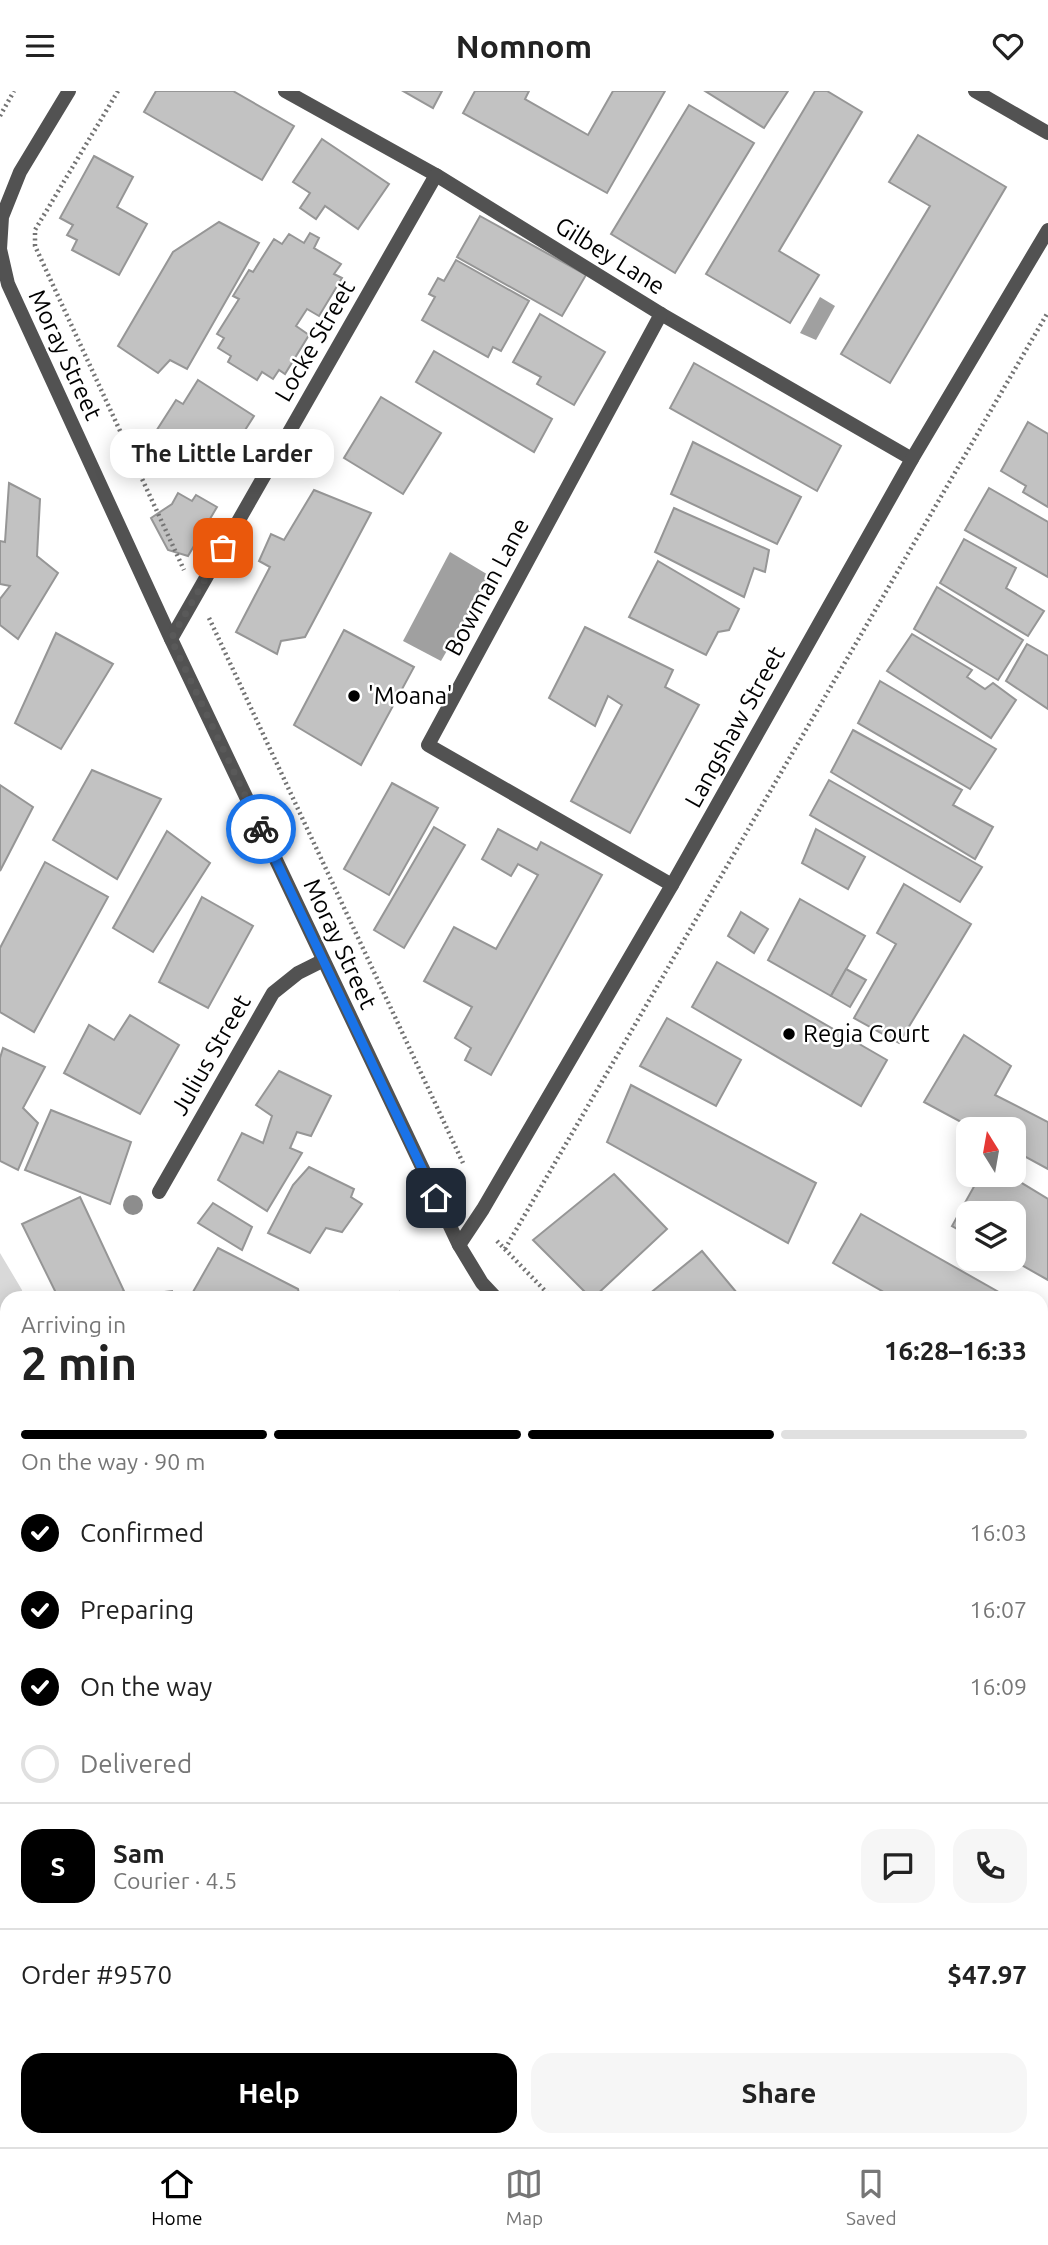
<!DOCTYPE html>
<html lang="en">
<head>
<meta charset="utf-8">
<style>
  body { margin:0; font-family:Ubuntu,sans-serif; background:#f6f6f6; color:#222; height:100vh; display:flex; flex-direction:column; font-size:26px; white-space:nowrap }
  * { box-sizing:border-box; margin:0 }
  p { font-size:23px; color:#767676 }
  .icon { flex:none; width:38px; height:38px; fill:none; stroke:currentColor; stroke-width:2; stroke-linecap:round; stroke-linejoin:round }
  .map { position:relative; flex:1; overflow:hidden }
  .panel { position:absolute; left:0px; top:1200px; width:1048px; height:856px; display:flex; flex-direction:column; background:#fff; border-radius:21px 21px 0 0; box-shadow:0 4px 18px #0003 }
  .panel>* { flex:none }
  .needle { width:46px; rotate:349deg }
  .fabs { position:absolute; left:956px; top:1026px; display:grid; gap:14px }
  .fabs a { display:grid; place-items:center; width:70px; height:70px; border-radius:14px; background:#fff; box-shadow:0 4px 18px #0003; font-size:35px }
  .pin { position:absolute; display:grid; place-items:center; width:60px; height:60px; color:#fff; margin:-30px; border-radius:14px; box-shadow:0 4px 10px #0006 }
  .courier { position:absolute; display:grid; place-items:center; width:70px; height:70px; margin:-35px; border:5px solid #1a73e8; border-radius:50%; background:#fff; color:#222; box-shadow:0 2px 9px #0007 }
  .bubble { position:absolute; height:49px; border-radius:21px; background:#fff; box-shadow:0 4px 18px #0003; font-size:23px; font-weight:600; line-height:49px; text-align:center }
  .summary em { font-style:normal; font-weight:600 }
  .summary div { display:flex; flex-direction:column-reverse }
  .summary { display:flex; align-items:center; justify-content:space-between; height:119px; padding:0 21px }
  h1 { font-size:46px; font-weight:600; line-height:52px }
  .bar { display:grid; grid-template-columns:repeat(4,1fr); gap:10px 7px; align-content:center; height:84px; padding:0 21px }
  .bar i { height:9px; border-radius:5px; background:#e0e0e0 }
  .bar .on { background:#000 }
  .bar p { grid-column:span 4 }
  .line { display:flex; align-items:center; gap:18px; padding:0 21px; border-top:2px solid #e0e0e0 }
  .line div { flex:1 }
  .round { display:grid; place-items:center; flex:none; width:74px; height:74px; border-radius:21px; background:#f6f6f6 }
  ol { padding:0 21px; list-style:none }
  li { display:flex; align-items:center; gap:21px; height:77px }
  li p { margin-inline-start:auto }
  li .icon { padding:7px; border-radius:50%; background:#000; color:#fff; stroke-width:4 }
  li:last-child { color:#767676 }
  li i { width:38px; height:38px; border:4px solid #e0e0e0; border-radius:50% }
  .button { display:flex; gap:14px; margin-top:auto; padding:14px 21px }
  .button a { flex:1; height:80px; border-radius:21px; background:#000; color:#fff; font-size:28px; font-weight:600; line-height:80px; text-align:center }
  .button a+a { background:#f6f6f6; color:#222 }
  header { display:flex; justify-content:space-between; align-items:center; height:91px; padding:0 21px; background:#fff; font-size:32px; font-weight:600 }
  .dock { display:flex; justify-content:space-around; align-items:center; height:98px; border-top:2px solid #e0e0e0; background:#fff; font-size:19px; color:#767676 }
  .dock a { display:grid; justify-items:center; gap:4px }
  .dock .on { color:#000 }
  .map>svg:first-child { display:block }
</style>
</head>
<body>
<header><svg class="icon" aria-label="menu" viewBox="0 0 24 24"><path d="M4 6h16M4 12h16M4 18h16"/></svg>Nomnom<svg class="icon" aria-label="heart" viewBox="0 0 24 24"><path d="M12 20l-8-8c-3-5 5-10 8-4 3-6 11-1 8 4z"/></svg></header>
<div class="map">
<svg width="1048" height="2056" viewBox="0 0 1048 2056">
  <rect width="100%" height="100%" fill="#fff"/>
  <polygon fill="#d9d9d9" points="0,1162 22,1199 23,1207 7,1208 7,1322 0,1319"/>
  <g fill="#a0a0a0">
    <polygon points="820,206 835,215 816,249 800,242"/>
    <polygon points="450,461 490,485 441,570 403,550"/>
    <polygon points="0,1360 7,1383 7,2049 255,2049 256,2056 0,2056"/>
  </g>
  <polygon fill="#fff" points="0,1875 7,1902 7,2049 45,2049 47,2056 6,2056 0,2033"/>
  <g fill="#c2c2c2" stroke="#969696" stroke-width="2">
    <polygon points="156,0 233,0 294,35 262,89 144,21"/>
    <polygon points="403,0 442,0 433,17"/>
    <polygon points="475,0 529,0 525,8 588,44 613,0 665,0 607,102 463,22"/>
    <polygon points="705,0 788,0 764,37"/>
    <polygon points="815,0 827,0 862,21 779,160 819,184 790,232 706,183"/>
    <polygon points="689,14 754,52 675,182 611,143"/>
    <polygon points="918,44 1006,96 890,292 841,263 930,115 889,91"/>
    <polygon points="322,48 389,93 358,138 325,115 316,128 300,117 310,102 293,91"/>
    <polygon points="94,65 133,86 117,116 147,133 119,184 72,159 77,149 67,144 73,134 60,127"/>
    <polygon points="480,125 586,184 562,225 457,166"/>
    <polygon points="219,131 259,152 187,278 170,269 158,282 118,255 173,161"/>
    <polygon points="310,142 319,147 314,157 341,173 334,183 342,187 319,225 307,218 296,235 309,244 285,283 279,279 273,288 262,281 257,289 228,271 231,265 218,257 224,247 217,243 239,208 233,205 249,179 253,181 274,148 282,153 289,143 304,152"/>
    <polygon points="456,169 529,210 501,260 493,256 488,266 422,229 435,206 429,203 438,187 444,190"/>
    <polygon points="540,223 605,261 574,314 537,293 541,286 513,271"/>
    <polygon points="434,260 552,328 534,361 416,291"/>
    <polygon points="694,272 841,355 817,400 670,317"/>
    <polygon points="198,289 254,325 240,347 246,351 229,378 215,370 211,376 178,355 175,360 153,345 176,309 183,313"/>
    <polygon points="381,306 441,342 403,403 344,367"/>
    <polygon points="1028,331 1048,343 1048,416 1023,401 1026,395 1001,380"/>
    <polygon points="693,351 801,406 777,453 671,403"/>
    <polygon points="9,392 40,408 37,465 58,482 18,548 0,534 0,508 10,495 0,493 0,450 5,451"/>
    <polygon points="989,397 1048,431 1048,486 965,439"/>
    <polygon points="314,399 371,422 305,546 281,550 277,563 236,541 270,476 259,470 271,443 284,449"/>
    <polygon points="178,402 192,410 196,404 217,416 188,465 168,459 151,427 172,413"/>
    <polygon points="674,417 769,459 765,481 754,477 744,506 655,461"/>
    <polygon points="964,448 1016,477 1006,497 1044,520 1028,545 940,492"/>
    <polygon points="658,470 739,518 729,539 718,541 706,564 629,526"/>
    <polygon points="937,496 1023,549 998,589 914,538"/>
    <polygon points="585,536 673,579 665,596 699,614 630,742 571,710 622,614 608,605 595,635 549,607"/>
    <polygon points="344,539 414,576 361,674 294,634"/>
    <polygon points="56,542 113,573 61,658 15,632"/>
    <polygon points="912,543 972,579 967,586 985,598 993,592 1016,609 991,647 887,580"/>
    <polygon points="1027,553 1048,565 1048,618 1006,590"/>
    <polygon points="880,590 996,658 970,698 858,632"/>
    <polygon points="853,639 962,699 953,714 993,736 975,768 831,681"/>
    <polygon points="92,679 161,708 117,788 53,749"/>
    <polygon points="829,689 982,776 960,811 810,724"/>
    <polygon points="392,692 438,717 389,804 344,778"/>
    <polygon points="0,694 33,716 0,780"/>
    <polygon points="434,736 465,754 404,857 374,839"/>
    <polygon points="498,738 537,759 541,751 602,784 491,984 465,969 471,957 455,947 472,916 424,890 454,836 496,858 538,784 518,773 511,785 482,768"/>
    <polygon points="816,738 865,766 848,798 802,772"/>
    <polygon points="167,740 210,772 153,861 113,837"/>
    <polygon points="45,771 108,806 34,941 0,921 0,857"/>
    <polygon points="904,793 971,833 899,952 854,927 896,853 877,842"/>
    <polygon points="202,806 253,835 208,917 159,891"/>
    <polygon points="800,808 865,845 831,905 768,869"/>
    <polygon points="741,821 768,838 754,862 728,845"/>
    <polygon points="717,871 887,969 861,1015 692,916"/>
    <polygon points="846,878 866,889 850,916 831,905"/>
    <polygon points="130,924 179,954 140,1023 64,982 89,934 114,949"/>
    <polygon points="667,927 741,969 716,1015 640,975"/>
    <polygon points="964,944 1011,975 995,1004 1048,1031 1048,1078 1013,1059 1013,1038 974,1038 924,1011"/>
    <polygon points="3,957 45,976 23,1017 38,1032 18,1079 0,1070 0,967"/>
    <polygon points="279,980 331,1005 311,1045 297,1041 290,1057 302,1062 267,1120 218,1089 242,1042 263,1052 272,1025 256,1014"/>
    <polygon points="631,994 816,1092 788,1152 607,1051"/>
    <polygon points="51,1019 131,1051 110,1113 25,1079"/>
    <polygon points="309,1076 354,1098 351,1106 362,1113 342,1141 326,1137 310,1162 268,1142 293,1094"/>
    <polygon points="614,1083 667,1138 592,1208 533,1149"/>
    <polygon points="981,1083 1007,1083 1048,1108 1048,1189 1009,1167 1013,1167 1013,1122 968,1122 968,1144 952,1135"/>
    <polygon points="80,1106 124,1200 109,1208 59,1208 22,1133"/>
    <polygon points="213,1112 252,1136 242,1159 198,1132"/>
    <polygon points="861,1123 1011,1208 896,1208 833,1172"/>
    <polygon points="218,1157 298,1198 300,1208 189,1208"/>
    <polygon points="702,1160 737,1202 731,1208 643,1208"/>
    <polygon points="172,1200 173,1208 138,1208 137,1204"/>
    <polygon points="399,1201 401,1208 363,1208"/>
    <polygon points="1041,1485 1048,1488 1048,1541 1041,1554"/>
    <polygon points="1048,1607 1048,1681 1041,1677 1041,1618"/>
    <polygon points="1041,1874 1048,1881 1048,1953 1041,1945"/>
    <polygon points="301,2049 341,2049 337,2056 298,2056"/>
    <polygon points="363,2049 432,2049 428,2056 360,2056"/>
    <polygon points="445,2049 507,2049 503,2056 441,2056"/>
    <polygon points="702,2049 747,2049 743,2056 709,2056"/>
    <polygon points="762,2049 853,2049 849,2056 758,2056"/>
  </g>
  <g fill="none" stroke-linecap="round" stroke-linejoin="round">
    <g stroke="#747474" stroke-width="4.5" stroke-dasharray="2 3.5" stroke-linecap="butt">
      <polyline points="118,0 35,139 35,155 184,479"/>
      <polyline points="0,25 14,0"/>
      <polyline points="209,527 463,1072"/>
      <polyline points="497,1150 553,1208"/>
      <polyline points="505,1158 1048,221"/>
      <polyline points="1041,1267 1048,1254"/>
      <polyline points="1041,1713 1048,1720"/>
      <polyline points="0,1913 7,1940"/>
      <polyline points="0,1970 7,1997"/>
      <polyline points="20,2049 22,2056"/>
      <polyline points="35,2049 37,2056"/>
    </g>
    <g stroke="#525252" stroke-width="14">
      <polyline points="69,0 20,81 2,126 0,158 8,193 171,548 459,1154 482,1192 497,1208"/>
      <polyline points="285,0 436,84 661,223 912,368"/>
      <polyline points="975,0 1048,42"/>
      <polyline points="661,223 428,654 672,794"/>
      <polyline points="171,548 436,84"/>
      <polyline points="159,1101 273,902 298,882 322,870"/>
      <polyline points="459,1154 483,1118 672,794 912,368 1048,139"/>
      <polyline points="1041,1356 1048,1344"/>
      <polyline points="1041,1418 1048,1422"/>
      <polyline points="1041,1768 1048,1775"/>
      <polyline points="604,2049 611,2056"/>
      <polyline points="970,2049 976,2056"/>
    </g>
  </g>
  <circle fill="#8d8d8d" cx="133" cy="1114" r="10"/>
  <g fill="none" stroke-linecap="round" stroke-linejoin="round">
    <polyline stroke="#595959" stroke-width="7" stroke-dasharray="0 12.6" points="223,457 171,548 261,738"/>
    <polyline stroke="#1a73e8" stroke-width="9" points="261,738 436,1107"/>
  </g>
  <g fill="#000" stroke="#fff" stroke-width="2.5">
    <circle cx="354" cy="605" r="7"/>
    <circle cx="789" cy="943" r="7"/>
  </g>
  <g text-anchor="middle" stroke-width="5" stroke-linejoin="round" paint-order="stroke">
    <g font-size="24" fill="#000" stroke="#fff">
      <text transform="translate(610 165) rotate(32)" y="8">Gilbey Lane</text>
      <text transform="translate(315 250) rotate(-60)" y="8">Locke Street</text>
      <text transform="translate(65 264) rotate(65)" y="8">Moray Street</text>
      <text transform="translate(487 496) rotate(-62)" y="8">Bowman Lane</text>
      <text transform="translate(735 636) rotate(-61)" y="8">Langshaw Street</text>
      <text transform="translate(340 853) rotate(65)" y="8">Moray Street</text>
      <text transform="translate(211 964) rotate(-60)" y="8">Julius Street</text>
    </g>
    <g font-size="24" fill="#000" stroke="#fff" text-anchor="start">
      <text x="368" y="613">'Moana'</text>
      <text x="803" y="951">Regia Court</text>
    </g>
  </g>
</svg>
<div class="fabs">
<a><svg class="needle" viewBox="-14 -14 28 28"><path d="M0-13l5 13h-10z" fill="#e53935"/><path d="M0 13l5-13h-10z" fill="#767676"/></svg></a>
<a><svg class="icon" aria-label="layers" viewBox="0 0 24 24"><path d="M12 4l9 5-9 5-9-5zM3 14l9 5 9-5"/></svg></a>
</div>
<div class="pin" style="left:223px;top:457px;background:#ea580c"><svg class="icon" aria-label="bag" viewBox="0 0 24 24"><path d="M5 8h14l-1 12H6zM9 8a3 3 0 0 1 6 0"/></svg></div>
<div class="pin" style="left:436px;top:1107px;background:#1f2937"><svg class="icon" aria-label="home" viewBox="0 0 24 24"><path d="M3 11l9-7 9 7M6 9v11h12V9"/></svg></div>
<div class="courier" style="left:261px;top:738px"><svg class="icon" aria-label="bike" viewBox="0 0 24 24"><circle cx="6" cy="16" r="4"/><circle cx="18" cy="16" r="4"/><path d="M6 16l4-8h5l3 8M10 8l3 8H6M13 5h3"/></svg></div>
<div class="bubble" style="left:110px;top:338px;width:224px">The Little Larder</div>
<section class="panel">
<div class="summary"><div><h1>2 min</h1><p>Arriving in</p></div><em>16:28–16:33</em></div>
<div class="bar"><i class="on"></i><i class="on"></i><i class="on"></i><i></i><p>On the way · 90 m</p></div>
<ol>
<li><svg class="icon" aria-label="check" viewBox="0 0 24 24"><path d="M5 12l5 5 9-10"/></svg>Confirmed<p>16:03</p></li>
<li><svg class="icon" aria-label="check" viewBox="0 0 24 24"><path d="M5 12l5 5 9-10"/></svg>Preparing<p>16:07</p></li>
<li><svg class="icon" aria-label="check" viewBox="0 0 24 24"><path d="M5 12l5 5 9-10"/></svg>On the way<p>16:09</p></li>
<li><i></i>Delivered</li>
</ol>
<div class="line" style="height:126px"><b class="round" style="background:#000;color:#fff">S</b><div><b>Sam</b><p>Courier · 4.5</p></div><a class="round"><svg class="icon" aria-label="chat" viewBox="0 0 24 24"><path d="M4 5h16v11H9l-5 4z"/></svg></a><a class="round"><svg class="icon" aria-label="phone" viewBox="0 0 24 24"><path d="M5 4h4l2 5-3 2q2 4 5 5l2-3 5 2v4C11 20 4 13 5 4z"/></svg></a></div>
<div class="line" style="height:91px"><div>Order #9570</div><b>$47.97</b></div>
<div class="button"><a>Help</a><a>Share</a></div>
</section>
</div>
<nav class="dock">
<a class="on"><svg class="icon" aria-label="home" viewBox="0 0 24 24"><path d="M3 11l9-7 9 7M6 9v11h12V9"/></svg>Home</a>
<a><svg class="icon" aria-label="map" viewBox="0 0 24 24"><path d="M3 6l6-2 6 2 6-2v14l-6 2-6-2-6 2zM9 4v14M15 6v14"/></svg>Map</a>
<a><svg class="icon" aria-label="saved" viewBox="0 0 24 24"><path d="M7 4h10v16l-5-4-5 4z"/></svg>Saved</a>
</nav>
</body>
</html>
